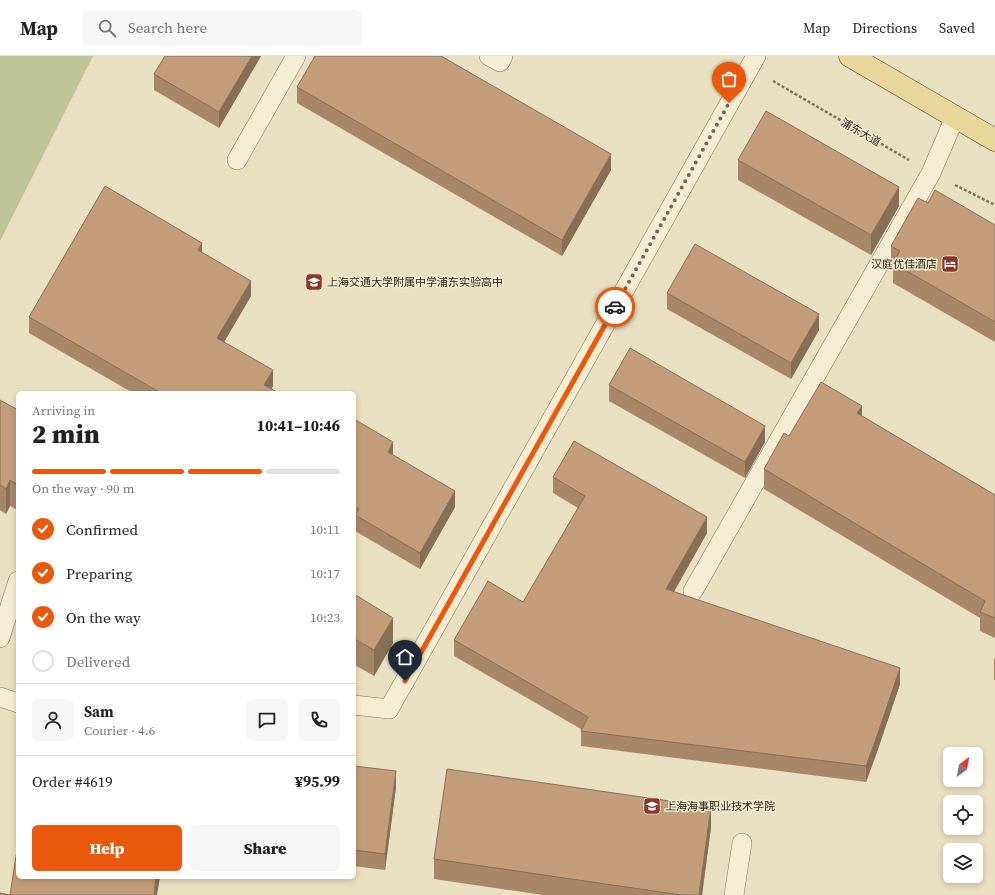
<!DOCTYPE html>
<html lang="en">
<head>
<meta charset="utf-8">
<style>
  body { margin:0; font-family:"Source Serif 4","Noto Sans SC",serif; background:#f6f6f6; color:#222; height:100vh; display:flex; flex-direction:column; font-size:15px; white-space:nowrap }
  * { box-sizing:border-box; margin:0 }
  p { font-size:13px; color:#767676 }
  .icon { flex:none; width:22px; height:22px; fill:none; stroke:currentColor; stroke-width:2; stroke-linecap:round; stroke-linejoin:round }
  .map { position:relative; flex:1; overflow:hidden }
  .panel { position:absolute; left:16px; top:335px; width:340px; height:488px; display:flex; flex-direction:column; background:#fff; border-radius:6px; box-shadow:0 2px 6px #0003 }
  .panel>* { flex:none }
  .needle { width:26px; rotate:32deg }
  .buttons { position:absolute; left:943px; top:691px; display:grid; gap:8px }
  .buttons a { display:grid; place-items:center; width:40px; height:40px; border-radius:6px; background:#fff; box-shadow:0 2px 6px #0003; font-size:20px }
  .pin { position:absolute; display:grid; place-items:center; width:34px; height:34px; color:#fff; margin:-41px -17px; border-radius:50% 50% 50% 0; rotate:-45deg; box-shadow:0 0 4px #0007 }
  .pin .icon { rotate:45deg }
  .courier { position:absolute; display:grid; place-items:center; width:40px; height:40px; margin:-20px; border:3px solid #ea580c; border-radius:50%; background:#fff; color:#222; box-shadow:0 1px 5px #0007 }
  .overview em { font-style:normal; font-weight:800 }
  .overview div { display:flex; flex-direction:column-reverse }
  .overview { display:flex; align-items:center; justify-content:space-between; height:68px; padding:0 16px }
  h1 { font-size:26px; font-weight:800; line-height:30px }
  .bar { display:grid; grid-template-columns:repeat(4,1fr); gap:6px 4px; align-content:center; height:48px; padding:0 16px }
  .bar i { height:5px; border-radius:3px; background:#e0e0e0 }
  .bar .on { background:#ea580c }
  .bar p { grid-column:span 4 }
  .line { display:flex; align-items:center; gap:10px; padding:0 16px; border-top:1px solid #e0e0e0 }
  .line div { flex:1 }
  .round { display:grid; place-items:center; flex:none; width:42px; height:42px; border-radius:6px; background:#f6f6f6 }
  ol { padding:0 16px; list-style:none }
  li { display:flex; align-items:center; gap:12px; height:44px }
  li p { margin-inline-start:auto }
  li .icon { padding:4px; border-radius:50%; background:#ea580c; color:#fff; stroke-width:4 }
  li:last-child { color:#767676 }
  li i { width:22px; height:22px; border:2px solid #e0e0e0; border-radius:50% }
  .button { display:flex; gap:8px; margin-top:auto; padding:8px 16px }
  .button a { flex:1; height:46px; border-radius:6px; background:#ea580c; color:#fff; font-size:16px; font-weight:800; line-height:46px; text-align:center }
  .button a+a { background:#f6f6f6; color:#222 }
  header { display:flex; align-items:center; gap:24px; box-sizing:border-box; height:56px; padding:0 20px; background:#fff; border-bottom:1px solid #e0e0e0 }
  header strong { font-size:19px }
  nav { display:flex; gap:22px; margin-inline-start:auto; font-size:14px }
  .search { width:280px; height:36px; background:#f6f6f6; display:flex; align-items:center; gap:10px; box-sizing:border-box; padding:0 14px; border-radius:6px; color:#767676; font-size:15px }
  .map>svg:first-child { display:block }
</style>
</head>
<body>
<header>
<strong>Map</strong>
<div class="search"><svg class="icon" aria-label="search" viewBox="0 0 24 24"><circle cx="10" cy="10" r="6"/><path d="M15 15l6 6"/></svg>Search here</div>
<nav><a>Map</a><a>Directions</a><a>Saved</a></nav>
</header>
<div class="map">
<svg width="995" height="839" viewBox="0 0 995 839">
  <rect width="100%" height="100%" fill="#e9dfc1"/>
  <polygon fill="#bdc596" points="0,0 93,0 0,185"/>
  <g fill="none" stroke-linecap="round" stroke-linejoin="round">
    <defs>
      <g id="service">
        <polyline points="489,0 500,6 503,0"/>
        <polyline points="237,104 296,0"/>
        <polyline points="693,535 931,117 955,61"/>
        <polyline points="0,582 18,525"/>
        <polyline points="0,641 18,647"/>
        <polyline points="354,649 389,653 756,0"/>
        <polyline points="734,839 742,787"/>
      </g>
      <polyline id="primary" points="850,0 995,84"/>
    </defs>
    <use href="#service" stroke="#80715a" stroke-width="20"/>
    <use href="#primary" stroke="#4e3f2e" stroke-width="23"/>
    <g stroke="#80715a" stroke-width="2.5" stroke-dasharray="3 2" stroke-linecap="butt">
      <polyline points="773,25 909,104"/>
      <polyline points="955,129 995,149"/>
    </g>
    <use href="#service" stroke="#f5edd3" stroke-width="19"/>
    <use href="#primary" stroke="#e9d69b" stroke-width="22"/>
  </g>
  <g fill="#a88769">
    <polygon points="165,0 261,0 219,72 154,34 154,18"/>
    <polygon points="297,31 611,114 562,200 297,47"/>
    <polygon points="738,104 899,150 871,199 738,124"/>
    <polygon points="928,147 995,169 995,286 893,227 893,212 891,210 891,190"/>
    <polygon points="202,196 251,240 224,286 273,330 271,333 279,337 133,337 29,277 29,261"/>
    <polygon points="667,237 819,274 791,323 667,253"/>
    <polygon points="609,329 765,386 745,422 609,345"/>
    <polygon points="0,344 18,354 18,454 10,450 6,458 0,454"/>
    <polygon points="862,360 995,439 995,582 980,575 980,562 764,433 764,413 789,380"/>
    <polygon points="354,363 393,399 455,451 420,513 355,475 355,466 354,466"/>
    <polygon points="553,421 707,477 674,536 900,628 877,696 866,726 581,690 581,673 454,600 454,584 523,546 578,452 553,437"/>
    <polygon points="354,538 393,587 374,620 355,609"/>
    <polygon points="995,601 995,624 994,624 994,604"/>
    <polygon points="354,710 396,731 385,814 354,810"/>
    <polygon points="711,771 702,839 543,839 434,823 434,803"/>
  </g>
  <g fill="#886e55">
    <polygon points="252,0 261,0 219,72 219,56"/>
    <polygon points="611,98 611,114 562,200 562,184"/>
    <polygon points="899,131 899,150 871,199 871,179"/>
    <polygon points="202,187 202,203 198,194"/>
    <polygon points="251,225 251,240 217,298 217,282"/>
    <polygon points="819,258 819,274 791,323 791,307"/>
    <polygon points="273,314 273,330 269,337 264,329"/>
    <polygon points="862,350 862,369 857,357"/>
    <polygon points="765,370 765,386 745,422 745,406"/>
    <polygon points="393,386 393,402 388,396"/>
    <polygon points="10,424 10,450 6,458 6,433"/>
    <polygon points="455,435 455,451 420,513 420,497"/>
    <polygon points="707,461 707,477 666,549 666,533"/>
    <polygon points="393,562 393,587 374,620 374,594"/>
    <polygon points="355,583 355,609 354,611 354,586"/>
    <polygon points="900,612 900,628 877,696 866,726 866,710"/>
    <polygon points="396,715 396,731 385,814 385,798"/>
    <polygon points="711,751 711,771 702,839 699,839"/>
    <polygon points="156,821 160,821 157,839 154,839"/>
  </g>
  <g fill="#c39d7a" stroke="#886e55">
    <polygon points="165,0 252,0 219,56 154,18"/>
    <polygon points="315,0 441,0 611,98 562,184 297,31"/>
    <polygon points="766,55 899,131 871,179 738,104"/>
    <polygon points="105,130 202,187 198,194 251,225 217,282 273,314 264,329 279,337 161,337 29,261"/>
    <polygon points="935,134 995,169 995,266 893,207 900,195 891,190 918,142 928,147"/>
    <polygon points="695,188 819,258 791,307 667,237"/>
    <polygon points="630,292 765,370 745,406 609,329"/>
    <polygon points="821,326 862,350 857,357 995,439 995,562 980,556 985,545 764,413 784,377 789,380"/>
    <polygon points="0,344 18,354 18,429 10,424 6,433 0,429"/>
    <polygon points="354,363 393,386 388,396 455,435 420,497 355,459 359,453 354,450"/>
    <polygon points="574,385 707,461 666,533 900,612 877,680 866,710 581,675 588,661 454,584 488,525 523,546 585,440 553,421"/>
    <polygon points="354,538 393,562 374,594 355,583 354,586"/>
    <polygon points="354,710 396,715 385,798 354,794"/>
    <polygon points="447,713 711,751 699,839 681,839 434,803"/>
    <polygon points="18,788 18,821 156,821 154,839 0,839 0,837 10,839"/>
  </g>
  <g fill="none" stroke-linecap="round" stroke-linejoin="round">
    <polyline stroke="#716856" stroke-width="4" stroke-dasharray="0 7.2" points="615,251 729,47"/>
    <polyline stroke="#ea580c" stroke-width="5" points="405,625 615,251"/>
  </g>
  <defs>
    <symbol id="hotel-square" viewBox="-11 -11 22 22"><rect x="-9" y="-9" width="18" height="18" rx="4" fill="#893530" stroke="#f1e9cf"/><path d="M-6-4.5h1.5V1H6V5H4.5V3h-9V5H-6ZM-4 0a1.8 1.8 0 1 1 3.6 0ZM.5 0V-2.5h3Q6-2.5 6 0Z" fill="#fff"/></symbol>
    <symbol id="school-square" viewBox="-11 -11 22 22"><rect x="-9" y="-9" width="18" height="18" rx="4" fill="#893530" stroke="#f1e9cf"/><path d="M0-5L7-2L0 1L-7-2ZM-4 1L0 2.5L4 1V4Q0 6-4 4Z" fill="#fff"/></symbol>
    <symbol id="university-square" viewBox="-11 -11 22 22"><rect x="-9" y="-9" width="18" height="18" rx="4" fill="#893530" stroke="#f1e9cf"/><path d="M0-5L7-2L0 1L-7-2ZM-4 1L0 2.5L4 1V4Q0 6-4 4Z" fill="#fff"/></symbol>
  </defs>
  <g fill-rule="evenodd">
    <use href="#hotel-square" x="940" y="198" width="20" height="20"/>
    <use href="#school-square" x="304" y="216" width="20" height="20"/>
    <use href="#university-square" x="642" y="740" width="20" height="20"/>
  </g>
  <g text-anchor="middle" stroke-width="3" stroke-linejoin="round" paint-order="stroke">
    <g font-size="11" fill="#31281d" stroke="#f1e9cf">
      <text transform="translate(861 76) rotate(30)" y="4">浦东大道</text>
    </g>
    <g font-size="11" fill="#31281d" stroke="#f1e9cf" text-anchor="start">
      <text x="937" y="212" text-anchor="end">汉庭优佳酒店</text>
      <text x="327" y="230">上海交通大学附属中学浦东实验高中</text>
      <text x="665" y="754">上海海事职业技术学院</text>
    </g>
  </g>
</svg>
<div class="buttons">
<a><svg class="needle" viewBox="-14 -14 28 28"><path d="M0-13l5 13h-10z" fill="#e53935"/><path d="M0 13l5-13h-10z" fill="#767676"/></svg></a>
<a><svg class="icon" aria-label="locate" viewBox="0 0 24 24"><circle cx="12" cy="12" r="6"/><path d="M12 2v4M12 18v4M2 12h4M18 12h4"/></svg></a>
<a><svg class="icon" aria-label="layers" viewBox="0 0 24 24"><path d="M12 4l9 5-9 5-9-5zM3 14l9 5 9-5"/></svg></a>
</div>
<div class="pin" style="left:729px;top:47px;background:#ea580c"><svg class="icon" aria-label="bag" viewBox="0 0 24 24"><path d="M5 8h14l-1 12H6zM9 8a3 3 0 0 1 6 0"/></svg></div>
<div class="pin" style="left:405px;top:625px;background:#1f2937"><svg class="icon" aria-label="home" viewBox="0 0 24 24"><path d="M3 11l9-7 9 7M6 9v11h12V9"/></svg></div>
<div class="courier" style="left:615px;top:251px"><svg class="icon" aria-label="car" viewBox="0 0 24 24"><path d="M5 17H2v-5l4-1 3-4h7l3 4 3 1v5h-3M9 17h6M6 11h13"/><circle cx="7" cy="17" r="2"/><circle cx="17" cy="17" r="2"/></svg></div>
<section class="panel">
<div class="overview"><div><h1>2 min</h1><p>Arriving in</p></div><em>10:41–10:46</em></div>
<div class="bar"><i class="on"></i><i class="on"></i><i class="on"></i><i></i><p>On the way · 90 m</p></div>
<ol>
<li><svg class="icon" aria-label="check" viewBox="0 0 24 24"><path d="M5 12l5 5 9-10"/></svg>Confirmed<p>10:11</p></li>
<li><svg class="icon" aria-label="check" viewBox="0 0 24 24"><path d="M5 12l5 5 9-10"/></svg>Preparing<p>10:17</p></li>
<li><svg class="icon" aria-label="check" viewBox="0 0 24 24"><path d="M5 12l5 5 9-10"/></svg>On the way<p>10:23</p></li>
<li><i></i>Delivered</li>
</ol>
<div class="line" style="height:72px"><a class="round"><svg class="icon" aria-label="person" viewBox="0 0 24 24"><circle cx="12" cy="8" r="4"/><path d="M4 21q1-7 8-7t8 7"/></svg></a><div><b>Sam</b><p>Courier · 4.6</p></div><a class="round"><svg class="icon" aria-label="chat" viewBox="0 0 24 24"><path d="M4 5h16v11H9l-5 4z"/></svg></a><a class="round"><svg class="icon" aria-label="phone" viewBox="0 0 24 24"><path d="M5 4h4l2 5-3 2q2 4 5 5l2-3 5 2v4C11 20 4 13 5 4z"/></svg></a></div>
<div class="line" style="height:52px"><div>Order #4619</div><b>¥95.99</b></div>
<div class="button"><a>Help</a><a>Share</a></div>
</section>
</div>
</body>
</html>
